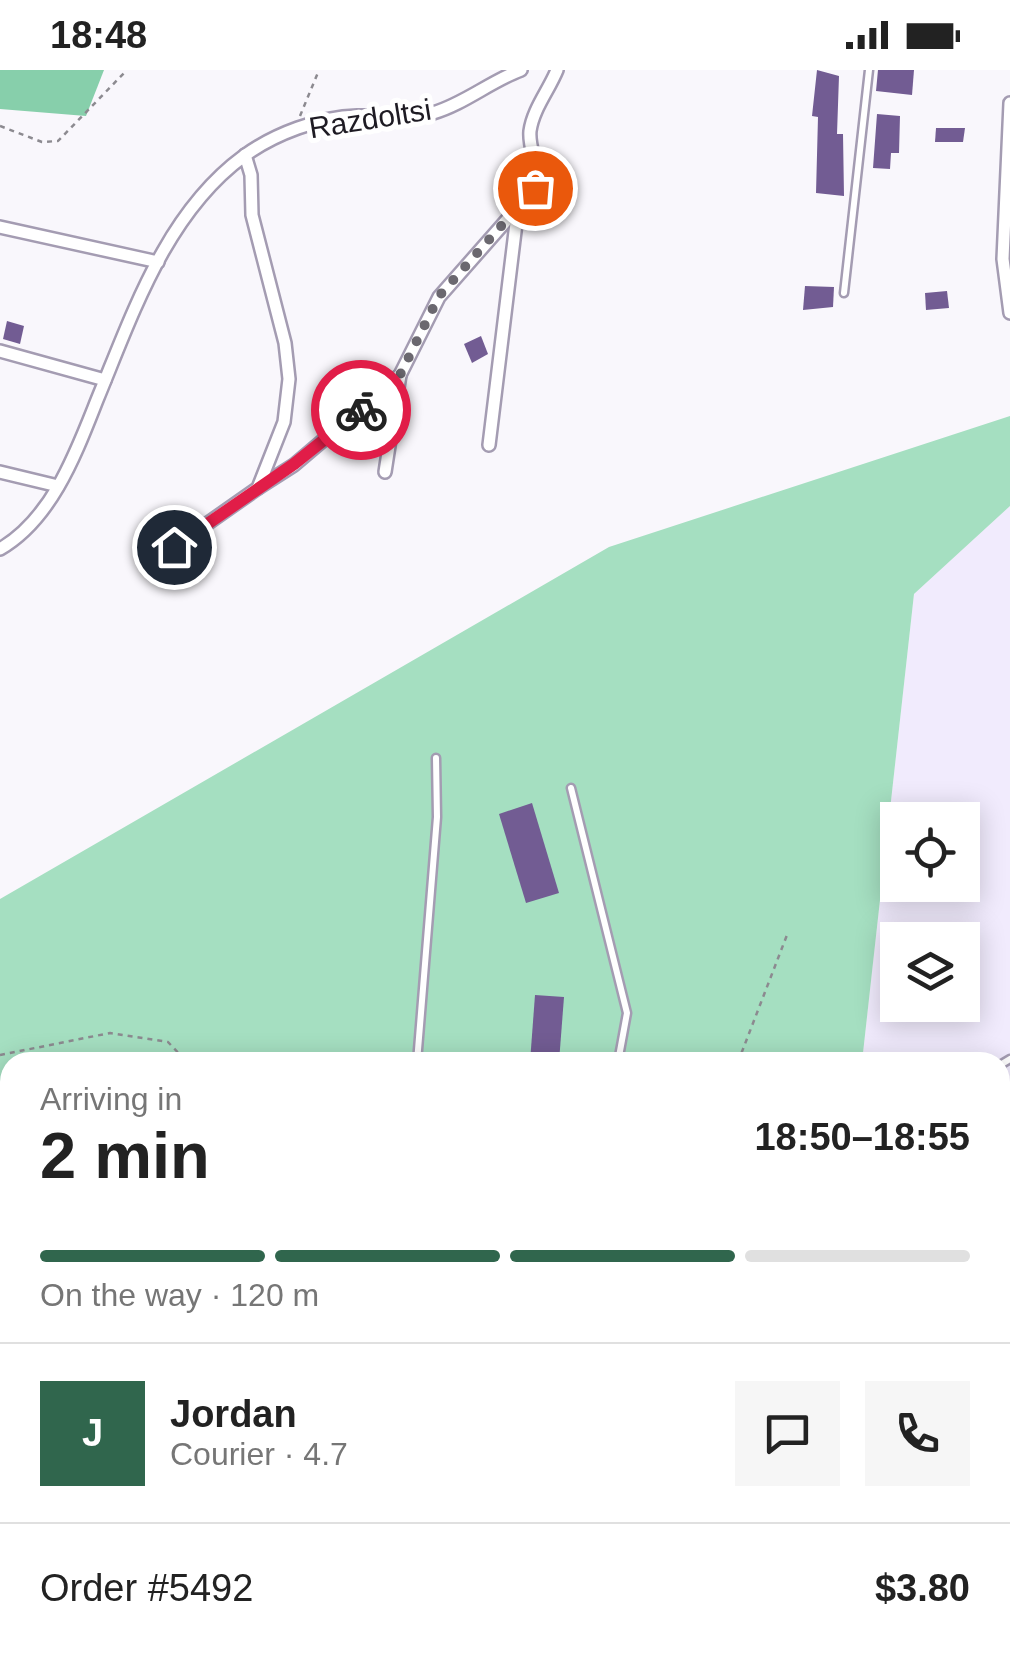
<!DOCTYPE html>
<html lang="en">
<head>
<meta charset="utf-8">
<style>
  body { margin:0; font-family:Arial,sans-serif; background:#f6f6f6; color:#222; height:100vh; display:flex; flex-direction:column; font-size:38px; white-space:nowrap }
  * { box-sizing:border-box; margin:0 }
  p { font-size:32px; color:#767676 }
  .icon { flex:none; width:55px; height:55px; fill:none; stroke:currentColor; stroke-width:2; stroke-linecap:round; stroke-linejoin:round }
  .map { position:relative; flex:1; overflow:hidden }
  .details { position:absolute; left:0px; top:982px; width:1010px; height:622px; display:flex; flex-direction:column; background:#fff; border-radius:30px 30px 0 0; box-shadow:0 5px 25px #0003 }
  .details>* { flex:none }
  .tools { position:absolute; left:880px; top:732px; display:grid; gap:20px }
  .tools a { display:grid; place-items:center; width:100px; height:100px; border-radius:0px; background:#fff; box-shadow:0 5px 25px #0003; font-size:50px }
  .pin { position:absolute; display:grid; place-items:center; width:85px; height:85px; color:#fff; margin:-42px; border:5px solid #fff; border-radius:50%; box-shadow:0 2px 10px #0007 }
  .courier { position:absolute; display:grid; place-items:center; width:100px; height:100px; margin:-50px; border:8px solid #e11d48; border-radius:50%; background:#fff; color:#222; box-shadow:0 2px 12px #0007 }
  .headline em { font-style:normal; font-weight:600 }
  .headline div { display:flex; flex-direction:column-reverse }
  .headline { display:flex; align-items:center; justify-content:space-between; height:170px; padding:0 40px }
  h1 { font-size:65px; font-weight:600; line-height:75px }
  .bar { display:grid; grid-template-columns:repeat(4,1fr); gap:15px 10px; align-content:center; height:120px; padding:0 40px }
  .bar i { height:12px; border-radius:8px; background:#e0e0e0 }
  .bar .on { background:#30664d }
  .bar p { grid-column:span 4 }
  .line { display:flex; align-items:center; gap:25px; padding:0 40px; border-top:2px solid #e0e0e0 }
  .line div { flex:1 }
  .round { display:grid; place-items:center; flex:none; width:105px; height:105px; border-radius:0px; background:#f6f6f6 }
  .status { display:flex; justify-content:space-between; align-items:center; height:70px; padding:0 50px; background:#fff; direction:ltr }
  .status svg { height:28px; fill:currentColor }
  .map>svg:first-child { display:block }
</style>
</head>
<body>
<div class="status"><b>18:48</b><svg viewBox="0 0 49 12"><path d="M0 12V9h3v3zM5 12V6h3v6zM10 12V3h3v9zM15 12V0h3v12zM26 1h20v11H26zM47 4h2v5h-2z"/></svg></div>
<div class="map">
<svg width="1010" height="1603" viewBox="0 0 1010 1603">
  <rect width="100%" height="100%" fill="#f9f7fc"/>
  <path fill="#f1ebfd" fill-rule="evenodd" d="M1010 436V1328L1000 1311V992H862L914 524ZM898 750H962V815H898ZM898 870H962V935H898Z"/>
  <polygon fill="#a5dfc1" points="1010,346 1010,436 914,524 862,992 10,992 10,1531 0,1532 0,829 609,477"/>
  <polygon fill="#87cfab" points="0,0 104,0 86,46 0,39"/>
  <g fill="#725c93">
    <polygon points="817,0 839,6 837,64 843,64 844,126 816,123 818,47 812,46"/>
    <polygon points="878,0 914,0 912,25 876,21"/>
    <polygon points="877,44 900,46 899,83 891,83 890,99 873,98"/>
    <polygon points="936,58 965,58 963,72 935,72"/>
    <polygon points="805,216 834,217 833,237 803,240"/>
    <polygon points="947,221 949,238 926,240 925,223"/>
    <polygon points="7,251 24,256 20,274 3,269"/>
    <polygon points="481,266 488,284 472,293 464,274"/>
    <polygon points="532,733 559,823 526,833 499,744"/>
    <polygon points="535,925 564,927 559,992 530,992"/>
  </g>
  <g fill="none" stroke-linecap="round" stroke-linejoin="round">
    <defs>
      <g id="service">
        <polyline points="844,223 869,0"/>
        <polyline points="571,718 627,943 618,992"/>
        <polyline points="417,992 437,747 436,688"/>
        <polyline points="1000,995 1010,989"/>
        <polyline points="1000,1582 1010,1588"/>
      </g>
      <g id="minor">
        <polyline points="1010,33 1003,189 1010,243"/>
        <polyline points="0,157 158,192"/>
        <polyline points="0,281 105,310"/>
        <polyline points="489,375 518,137"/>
        <polyline points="0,402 58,416"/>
        <polyline points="385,402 400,305"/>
        <path d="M258 418 294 395 400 305 439 227 535 118C542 97 528 82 530 61 533 39 549 20 557 0"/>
        <polyline points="174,477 258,418 284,352 289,309 285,273 252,145 251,105 245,85"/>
        <path d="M0 479C52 449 76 383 97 330 133 243 166 143 244 86 274 64 319 47 357 46 381 45 410 50 433 43 464 34 491 11 521 0"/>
        <polyline points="1000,1431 1010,1437"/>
        <polyline points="0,1459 10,1461"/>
        <polyline points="606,1595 615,1603"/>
        <polyline points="800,1595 809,1603"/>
        <polyline points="520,1603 528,1595"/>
      </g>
    </defs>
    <use href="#service" stroke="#a49cb2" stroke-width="11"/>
    <use href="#minor" stroke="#a49cb2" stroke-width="16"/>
    <g stroke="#8c8a90" stroke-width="2.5" stroke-dasharray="5 5" stroke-linecap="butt">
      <polyline points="300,46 319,0"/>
      <polyline points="0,56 42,72 58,71 127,0"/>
      <polyline points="0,985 110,963 168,972 187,992"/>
      <polyline points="738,992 787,865"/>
      <polyline points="0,1085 10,1084"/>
    </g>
    <use href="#service" stroke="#fff" stroke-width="6"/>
    <use href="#minor" stroke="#fff" stroke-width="11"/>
  </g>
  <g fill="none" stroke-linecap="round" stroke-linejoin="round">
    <polyline stroke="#6b686f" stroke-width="10" stroke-dasharray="0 18" points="361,340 400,305 439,226 535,118"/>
    <polyline stroke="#e11d48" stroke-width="12" points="174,477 294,394 361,340"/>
  </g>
  <g text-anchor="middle" stroke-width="10" stroke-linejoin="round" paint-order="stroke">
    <g font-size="30" fill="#1e1b23" stroke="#fff">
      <text transform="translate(370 49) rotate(-9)" y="10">Razdoltsi</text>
    </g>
  </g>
</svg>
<div class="tools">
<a><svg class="icon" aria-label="locate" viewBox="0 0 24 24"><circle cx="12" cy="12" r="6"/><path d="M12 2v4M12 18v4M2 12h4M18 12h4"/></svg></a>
<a><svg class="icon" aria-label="layers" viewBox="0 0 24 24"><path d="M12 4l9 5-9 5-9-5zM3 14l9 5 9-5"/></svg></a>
</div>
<div class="pin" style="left:535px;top:118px;background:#ea580c"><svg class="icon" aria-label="bag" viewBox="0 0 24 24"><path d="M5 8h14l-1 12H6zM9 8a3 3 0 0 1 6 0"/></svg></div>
<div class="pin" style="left:174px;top:477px;background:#1f2937"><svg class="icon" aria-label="home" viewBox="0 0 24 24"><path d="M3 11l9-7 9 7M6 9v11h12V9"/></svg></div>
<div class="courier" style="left:361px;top:340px"><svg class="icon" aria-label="bike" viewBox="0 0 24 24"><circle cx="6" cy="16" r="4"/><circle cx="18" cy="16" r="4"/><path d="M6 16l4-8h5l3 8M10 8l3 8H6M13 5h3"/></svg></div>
<section class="details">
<div class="headline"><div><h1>2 min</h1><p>Arriving in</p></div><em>18:50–18:55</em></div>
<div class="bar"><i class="on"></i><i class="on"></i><i class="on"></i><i></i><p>On the way · 120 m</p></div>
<div class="line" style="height:180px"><b class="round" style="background:#30664d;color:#fff">J</b><div><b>Jordan</b><p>Courier · 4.7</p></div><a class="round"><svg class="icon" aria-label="chat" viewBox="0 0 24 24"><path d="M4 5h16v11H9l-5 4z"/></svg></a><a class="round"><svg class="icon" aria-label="phone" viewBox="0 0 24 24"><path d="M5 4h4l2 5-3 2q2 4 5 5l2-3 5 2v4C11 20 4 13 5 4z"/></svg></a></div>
<div class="line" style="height:130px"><div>Order #5492</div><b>$3.80</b></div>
</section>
</div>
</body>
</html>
